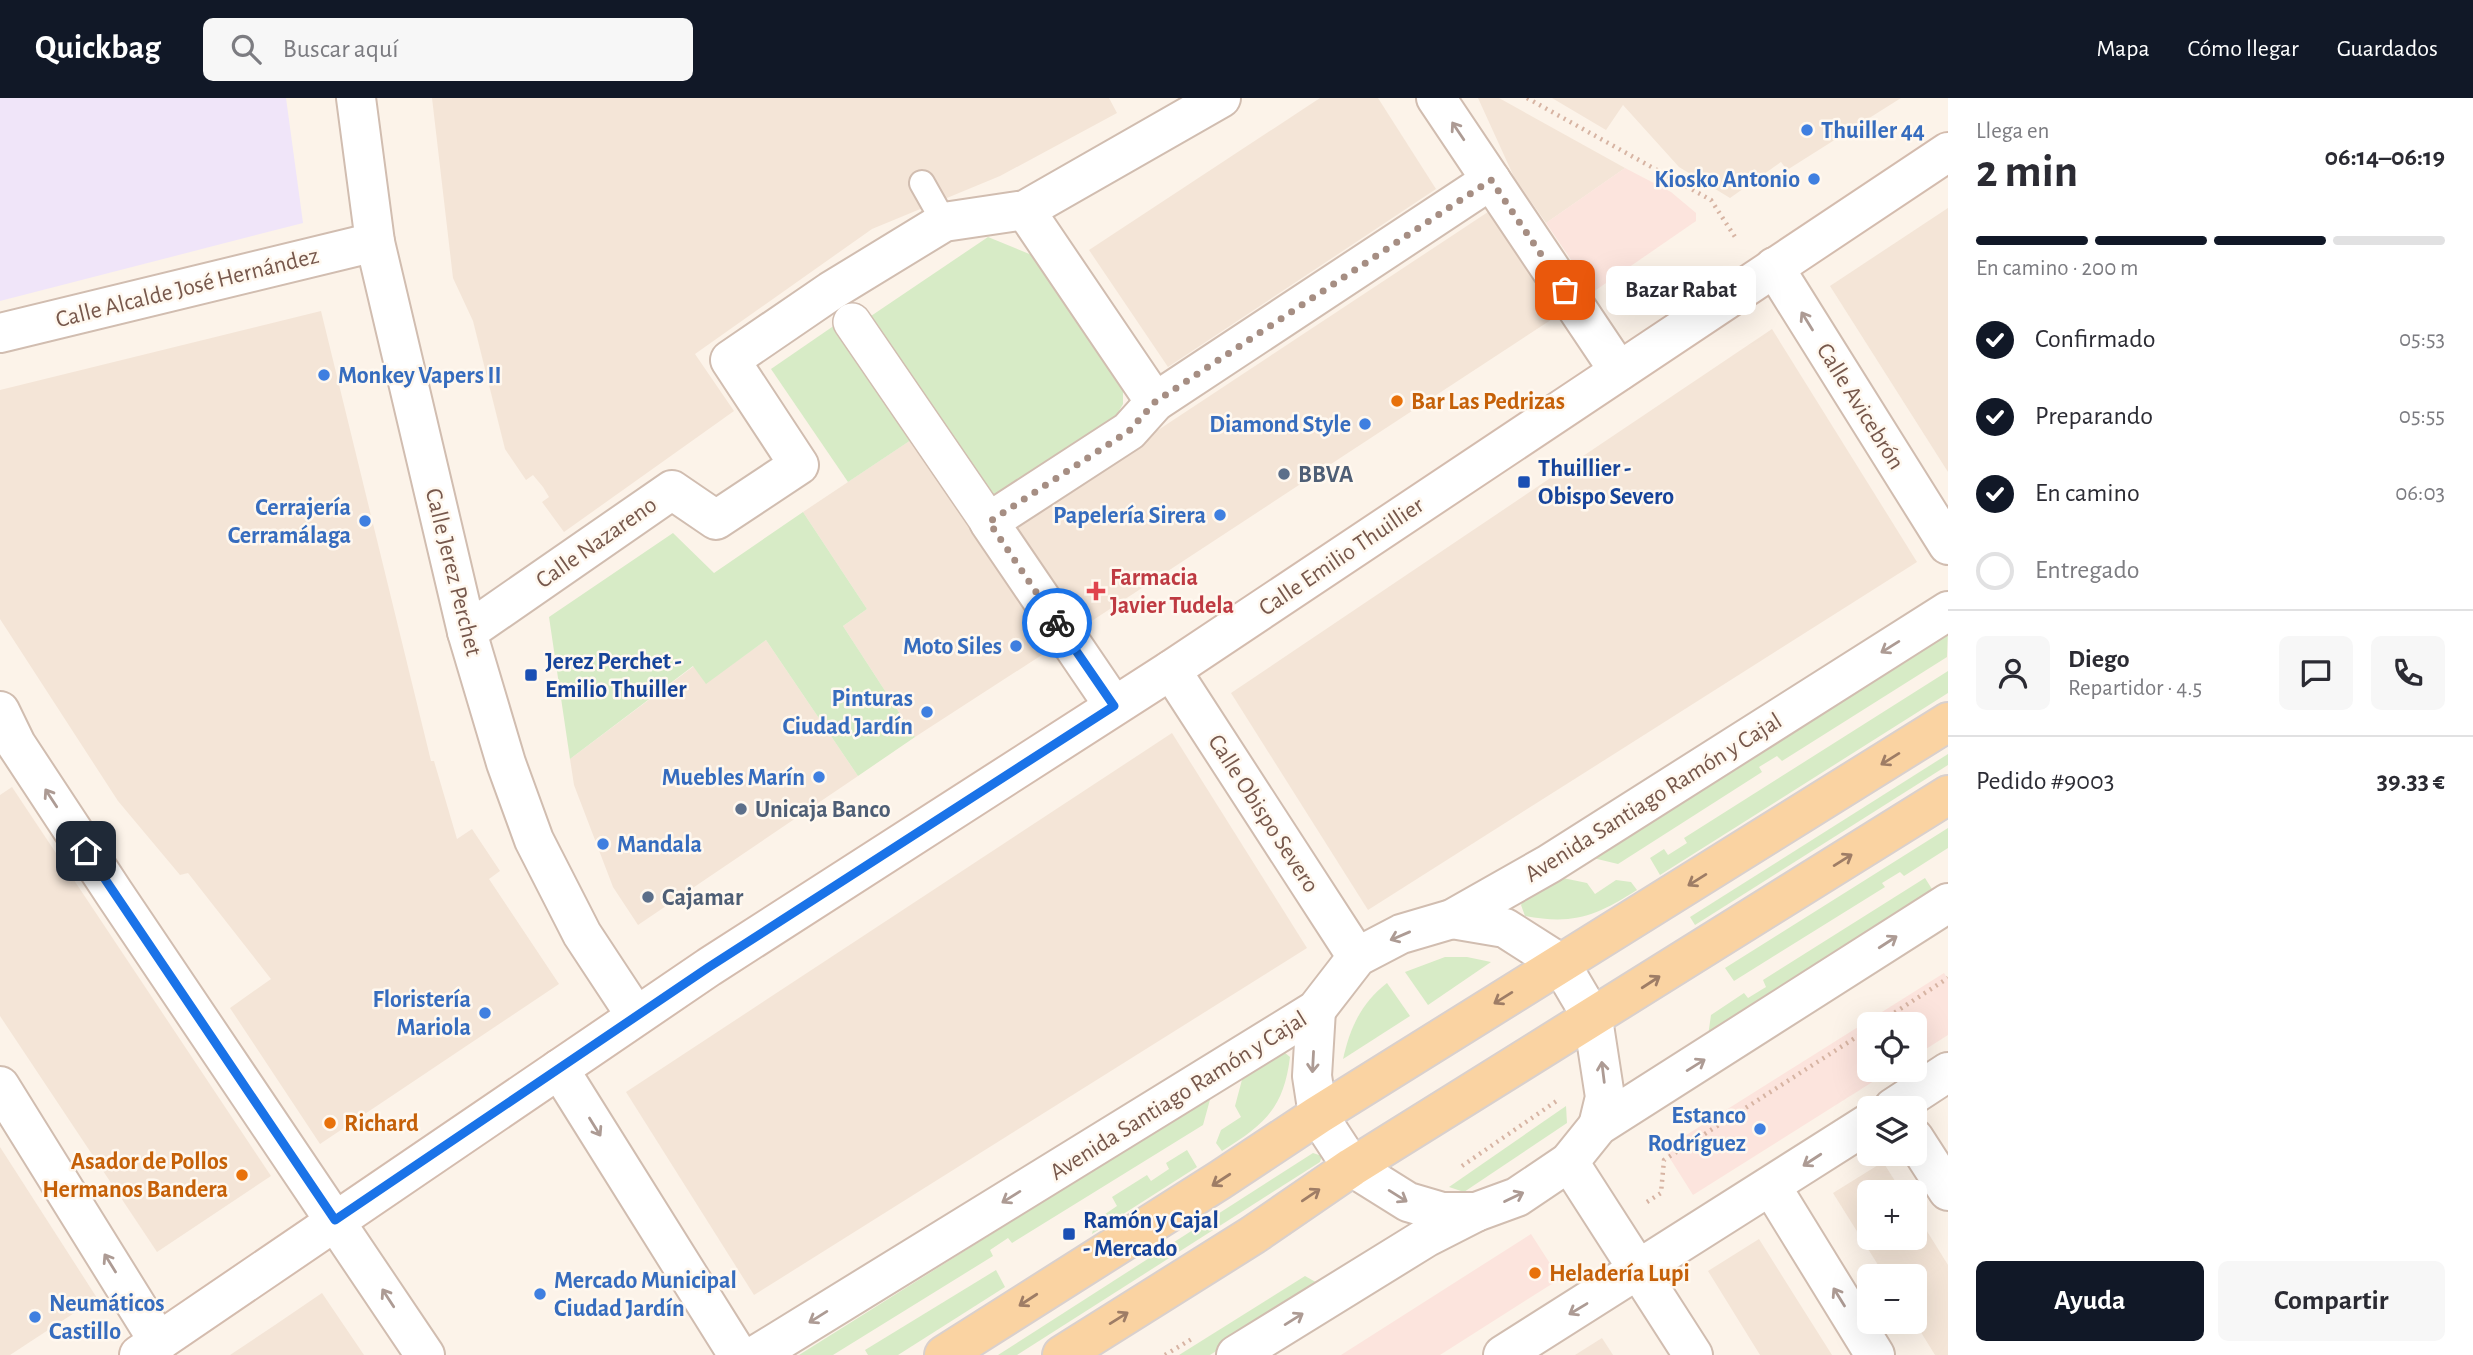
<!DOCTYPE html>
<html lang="es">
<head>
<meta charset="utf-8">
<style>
  body { margin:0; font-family:"Alegreya Sans",sans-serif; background:#f7f7f7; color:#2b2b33; height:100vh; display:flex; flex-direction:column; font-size:26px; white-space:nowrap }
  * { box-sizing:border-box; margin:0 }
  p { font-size:23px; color:#7c7c81 }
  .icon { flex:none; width:38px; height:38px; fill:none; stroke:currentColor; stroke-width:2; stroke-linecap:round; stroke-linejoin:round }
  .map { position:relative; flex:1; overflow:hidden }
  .details { display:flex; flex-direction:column; background:#fff; width:525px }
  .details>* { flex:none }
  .fabs { position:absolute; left:1857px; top:914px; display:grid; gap:14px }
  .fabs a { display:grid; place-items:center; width:70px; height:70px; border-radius:10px; background:#fff; box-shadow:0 7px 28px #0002; font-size:35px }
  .pin { position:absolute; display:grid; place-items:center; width:60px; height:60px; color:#fff; margin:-30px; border-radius:14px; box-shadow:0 4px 10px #0006 }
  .courier { position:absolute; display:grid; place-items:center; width:70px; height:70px; margin:-35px; border:5px solid #1a73e8; border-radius:50%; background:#fff; color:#222; box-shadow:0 2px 9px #0007 }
  .bubble { position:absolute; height:49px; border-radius:10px; background:#fff; box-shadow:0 7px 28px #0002; font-size:23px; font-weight:700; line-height:49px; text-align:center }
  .headline em { font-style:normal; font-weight:700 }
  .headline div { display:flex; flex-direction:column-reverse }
  .headline { display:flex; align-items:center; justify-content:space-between; height:119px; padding:0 28px }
  h1 { font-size:46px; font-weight:700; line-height:52px }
  .bar { display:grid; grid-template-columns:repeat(4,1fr); gap:10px 7px; align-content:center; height:84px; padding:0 28px }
  .bar i { height:9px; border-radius:5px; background:#e1e1e2 }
  .bar .active { background:#111827 }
  .bar p { grid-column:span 4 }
  .line { display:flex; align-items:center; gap:18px; padding:0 28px; border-top:2px solid #e1e1e2 }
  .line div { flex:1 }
  .round { display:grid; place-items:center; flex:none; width:74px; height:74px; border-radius:10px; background:#f7f7f7 }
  ol { padding:0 28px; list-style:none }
  li { display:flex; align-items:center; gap:21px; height:77px }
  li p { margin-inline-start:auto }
  li .icon { padding:7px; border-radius:50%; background:#111827; color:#fff; stroke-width:4 }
  li:last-child { color:#7c7c81 }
  li i { width:38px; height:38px; border:4px solid #e1e1e2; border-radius:50% }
  .action { display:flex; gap:14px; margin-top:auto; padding:14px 28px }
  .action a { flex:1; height:80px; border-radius:10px; background:#111827; color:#fff; font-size:28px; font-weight:700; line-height:80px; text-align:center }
  .action a+a { background:#f7f7f7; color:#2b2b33 }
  header { display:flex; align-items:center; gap:42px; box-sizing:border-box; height:98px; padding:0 35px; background:#111827; color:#fff }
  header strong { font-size:33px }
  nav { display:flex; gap:38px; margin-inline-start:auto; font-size:24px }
  .search { width:490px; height:63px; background:#f7f7f7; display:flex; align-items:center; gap:18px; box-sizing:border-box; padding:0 24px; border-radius:10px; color:#7c7c81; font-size:26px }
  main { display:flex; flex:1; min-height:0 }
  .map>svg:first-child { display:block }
</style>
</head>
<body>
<header>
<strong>Quickbag</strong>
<div class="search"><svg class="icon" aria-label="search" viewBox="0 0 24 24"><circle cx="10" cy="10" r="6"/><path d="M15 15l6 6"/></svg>Buscar aquí</div>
<nav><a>Mapa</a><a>Cómo llegar</a><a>Guardados</a></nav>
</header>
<main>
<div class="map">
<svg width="1948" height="1257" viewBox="0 0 1948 1257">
  <rect width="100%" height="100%" fill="#fcf3e9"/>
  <g fill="#f4e5d7">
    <polygon points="432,0 1109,0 1117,15 1000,78 872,131 695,256 734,313 564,434 542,404 549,399 543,389 533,377 526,382 505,351 473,223 453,180"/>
    <polygon points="1320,0 1378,0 1436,91 1168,269 1089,152"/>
    <polygon points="1478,0 1499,0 1625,70 1546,125 1514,79"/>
    <polygon points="1552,0 1901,0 1787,72 1781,64 1730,100 1679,69 1623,7 1606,32"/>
    <polygon points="1494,110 1563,214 1081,530 1013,428"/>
    <polygon points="1948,110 1948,374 1830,188"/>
    <polygon points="321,213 431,663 434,663 457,741 472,731 500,773 489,781 559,886 320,1046 230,910 271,881 188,775 180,777 118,703 0,521 0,292"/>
    <polygon points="1772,231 1917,464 1368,812 1231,595"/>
    <polygon points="911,342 1051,551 915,639 843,528 867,511 803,414"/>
    <polygon points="766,542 858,678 638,827 613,789 574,687 570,661 694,568 706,585"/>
    <polygon points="1172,635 1307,850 754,1197 626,994"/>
    <polygon points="12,689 271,1078 157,1154 0,918 0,697"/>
    <polygon points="0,1049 97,1200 10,1257 0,1257"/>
    <polygon points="1883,1064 1902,1094 1869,1094 1869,1139 1914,1139 1915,1114 1948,1167 1948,1257 1935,1257 1914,1223 1914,1178 1885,1178 1833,1095"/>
    <polygon points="1759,1141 1796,1200 1832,1257 1760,1257 1708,1173"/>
    <polygon points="322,1195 364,1257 230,1257 275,1227"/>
    <polygon points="1602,1240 1613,1257 1575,1257"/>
  </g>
  <g fill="#fce4dd">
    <polygon points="1625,70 1671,94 1696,115 1696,123 1593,194 1546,125"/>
    <polygon points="1944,875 1948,881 1948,937 1915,958 1914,926 1869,926 1869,971 1893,971 1693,1097 1664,1051"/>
    <polygon points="1531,1136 1560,1181 1547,1189 1440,1257 1341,1257"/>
  </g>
  <polygon fill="#f0e5f9" points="0,0 286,0 303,125 0,203"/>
  <g fill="#d7ebc6">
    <polygon points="988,139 1039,160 1123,286 1123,306 1112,325 990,404 868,220"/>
    <polygon points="835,227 911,342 848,384 771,271"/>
    <polygon points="803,414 867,511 843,528 915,639 858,678 766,542 706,586 693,568 570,661 549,519 673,435 714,475"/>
    <polygon points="1948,533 1947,559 1782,663 1777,658 1759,669 1762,674 1618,766 1593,760"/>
    <polygon points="1948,573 1948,595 1660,777 1650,760 1664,751 1668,757 1687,745 1684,740"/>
    <polygon points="1948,656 1948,667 1695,827 1690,819"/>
    <polygon points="1948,730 1948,750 1904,778 1900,774 1882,785 1885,789 1734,883 1725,870"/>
    <path d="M1558 779 1587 785 1595 796 1616 782 1631 784 1637 792C1596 818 1574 827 1525 818L1521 807 1524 800Z"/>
    <polygon points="1925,780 1937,799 1707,945 1711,917 1744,895 1748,900 1766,889 1763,882"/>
    <polygon points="1445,859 1467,859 1491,864 1428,907 1405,874"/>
    <path d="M1387 885 1410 918 1343 961C1350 930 1361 905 1387 885Z"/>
    <path d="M1284 954 1290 959C1284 1010 1264 1027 1222 1053L1216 1045 1221 1032 1241 1019 1235 1008 1243 978Z"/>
    <polygon points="1211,998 1203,1027 1012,1145 1008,1140 990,1152 993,1158 833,1257 799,1257"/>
    <polygon points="1566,1008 1567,1025 1464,1094 1449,1089"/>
    <polygon points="1187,1052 1197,1069 1092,1136 1095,1123 1117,1108 1112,1099 1147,1077 1151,1083 1169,1071 1166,1065"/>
    <polygon points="1313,1055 1322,1058 1320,1064 1017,1257 998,1257"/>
    <polygon points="996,1172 1005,1189 898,1257 868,1257 865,1252"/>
    <polygon points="1305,1178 1321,1187 1210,1257 1179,1257"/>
  </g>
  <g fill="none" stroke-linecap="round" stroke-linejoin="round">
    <defs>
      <polyline id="service" points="922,85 944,124"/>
      <polyline id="pedestrian" points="852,224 989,424"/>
      <g id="minor">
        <polyline points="1436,0 1619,273"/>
        <polyline points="1025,112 1155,304"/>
        <polyline points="1774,169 1948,447"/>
        <polyline points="0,235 375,144"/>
        <polyline points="467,534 672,392 716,422 799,367 730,262 831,193 944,124 1025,112 1221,0"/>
        <polyline points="1171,572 1357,859"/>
        <polyline points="1114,608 989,424 1129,333 1155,304 1491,82"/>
        <polyline points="0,613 16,646 114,795 425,1257"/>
        <polyline points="1452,821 1505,830 1560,865 1593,921 1605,999 1598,1028"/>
        <polyline points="1316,912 1312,978 1318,1017 1352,1069 1408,1104 1442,1114 1476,1114"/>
        <polyline points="559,971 738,1257"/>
        <polyline points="0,988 159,1244"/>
        <polyline points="1893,1010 1948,974"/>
        <polyline points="1914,1040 1948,1093"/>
        <polyline points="1569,1064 1693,1257"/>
        <polyline points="1771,1088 1875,1257"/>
        <polyline points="756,1257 1316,912 1357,859 1401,836 1452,821 1549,766 1948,513"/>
        <polyline points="1236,1257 1427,1139 1476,1114 1517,1099 1569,1064 1598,1028 1948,805"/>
        <polyline points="1503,1257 1869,1025"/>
      </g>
      <polyline id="tertiary" points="356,0 375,144 467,534 506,665 534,742 582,836 636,918"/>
      <polyline id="secondary" points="139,1257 709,869 1171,572 1948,54"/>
      <g id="primary">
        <polyline points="944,1257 1220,1082 1318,1017 1948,624"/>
        <polyline points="1062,1257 1253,1137 1352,1069 1948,697"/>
      </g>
    </defs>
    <use href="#service" stroke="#d1bdb0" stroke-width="28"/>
    <use href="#pedestrian" stroke="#d1bdb0" stroke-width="40"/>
    <use href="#minor" stroke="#d1bdb0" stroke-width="42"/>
    <use href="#tertiary" stroke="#d1bdb0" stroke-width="42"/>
    <use href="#secondary" stroke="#d4bcae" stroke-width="42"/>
    <use href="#primary" stroke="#d9d0cd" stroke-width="42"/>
    <g stroke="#d7b4a3" stroke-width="4.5" stroke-dasharray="2 5" stroke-linecap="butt">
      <polyline points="1527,0 1711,102 1737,142"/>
      <polyline points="1877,926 1948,880"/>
      <polyline points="1462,1068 1558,1002"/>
      <polyline points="1647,1104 1661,1095 1664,1062 1869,931"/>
      <polyline points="1165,1257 1195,1239"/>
    </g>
    <use href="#service" stroke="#fff" stroke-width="24"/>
    <use href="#pedestrian" stroke="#fff" stroke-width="37"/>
    <use href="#minor" stroke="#fff" stroke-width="38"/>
    <use href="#tertiary" stroke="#fff" stroke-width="38"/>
    <use href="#secondary" stroke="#fff" stroke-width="38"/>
    <use href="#primary" stroke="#fad3a2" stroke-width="38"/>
  </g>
  <defs><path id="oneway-shaft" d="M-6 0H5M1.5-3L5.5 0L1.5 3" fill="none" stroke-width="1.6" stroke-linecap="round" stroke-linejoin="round" transform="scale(1.75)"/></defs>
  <g stroke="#ad9b94">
    <use href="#oneway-shaft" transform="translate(1458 33) rotate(-124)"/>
    <use href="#oneway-shaft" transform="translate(1807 223) rotate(-122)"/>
    <use href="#oneway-shaft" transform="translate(1890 549) rotate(148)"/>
    <use href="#oneway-shaft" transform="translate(51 700) rotate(-123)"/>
    <use href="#oneway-shaft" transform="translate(1400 838) rotate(157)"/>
    <use href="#oneway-shaft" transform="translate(1888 844) rotate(-33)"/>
    <use href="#oneway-shaft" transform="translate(1313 964) rotate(93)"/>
    <use href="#oneway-shaft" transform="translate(1696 967) rotate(-32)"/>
    <use href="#oneway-shaft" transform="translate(1603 974) rotate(-97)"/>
    <use href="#oneway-shaft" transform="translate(595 1029) rotate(58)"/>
    <use href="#oneway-shaft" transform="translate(1812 1062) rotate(147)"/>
    <use href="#oneway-shaft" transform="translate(1398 1098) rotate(32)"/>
    <use href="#oneway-shaft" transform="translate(1011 1099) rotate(148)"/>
    <use href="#oneway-shaft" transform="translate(1514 1099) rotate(-26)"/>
    <use href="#oneway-shaft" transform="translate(110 1165) rotate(-122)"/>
    <use href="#oneway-shaft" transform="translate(1839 1199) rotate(-122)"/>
    <use href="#oneway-shaft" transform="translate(388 1200) rotate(-123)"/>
    <use href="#oneway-shaft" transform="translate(1578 1211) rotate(149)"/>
    <use href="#oneway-shaft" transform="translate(818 1219) rotate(148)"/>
    <use href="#oneway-shaft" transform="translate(1294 1221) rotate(-32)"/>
  </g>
  <g stroke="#9e7d66">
    <use href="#oneway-shaft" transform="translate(1890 661) rotate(148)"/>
    <use href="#oneway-shaft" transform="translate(1843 762) rotate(-32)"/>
    <use href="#oneway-shaft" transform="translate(1697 782) rotate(148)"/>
    <use href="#oneway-shaft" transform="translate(1651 884) rotate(-33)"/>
    <use href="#oneway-shaft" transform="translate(1503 900) rotate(148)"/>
    <use href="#oneway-shaft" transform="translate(1221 1082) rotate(147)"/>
    <use href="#oneway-shaft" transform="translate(1311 1097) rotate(-34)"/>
    <use href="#oneway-shaft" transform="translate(1028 1202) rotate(147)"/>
    <use href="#oneway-shaft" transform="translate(1119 1220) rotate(-32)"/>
  </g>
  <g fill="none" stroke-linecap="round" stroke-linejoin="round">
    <polyline stroke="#a68e83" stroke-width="7" stroke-dasharray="0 12.6" points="1057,525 989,424 1129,333 1155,304 1491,82 1565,192"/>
    <polyline stroke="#1a73e8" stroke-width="9" points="86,753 335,1122 709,869 1114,608 1057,525"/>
  </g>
  <g fill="#3f7fe0" stroke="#fff8ef" stroke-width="2.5">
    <circle cx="1807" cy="32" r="7"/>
    <circle cx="1814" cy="81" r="7"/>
    <circle cx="324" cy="277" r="7"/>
    <circle cx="1365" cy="326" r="7"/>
    <circle cx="1220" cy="417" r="7"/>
    <circle cx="365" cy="423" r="7"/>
    <circle cx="1016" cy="548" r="7"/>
    <circle cx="927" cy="614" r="7"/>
    <circle cx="819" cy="679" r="7"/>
    <circle cx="603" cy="746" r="7"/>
    <circle cx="485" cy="915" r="7"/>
    <circle cx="1760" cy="1031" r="7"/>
    <circle cx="540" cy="1196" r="7"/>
    <circle cx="35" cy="1219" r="7"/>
  </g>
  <g fill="#e8710a" stroke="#fff8ef" stroke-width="2.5">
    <circle cx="1397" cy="303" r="7"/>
    <circle cx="330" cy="1025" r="7"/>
    <circle cx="242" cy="1077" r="7"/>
    <circle cx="1535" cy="1175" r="7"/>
  </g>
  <g fill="#5c6f8a" stroke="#fff8ef" stroke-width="2.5">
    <circle cx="1284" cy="376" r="7"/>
    <circle cx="741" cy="711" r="7"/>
    <circle cx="648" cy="799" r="7"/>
  </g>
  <g fill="#1a4fb4" stroke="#fff8ef" stroke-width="2.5">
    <rect x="1517" y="377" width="14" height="14" rx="3.5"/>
    <rect x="524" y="570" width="14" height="14" rx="3.5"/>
    <rect x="1062" y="1129" width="14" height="14" rx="3.5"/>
  </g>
  <path fill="#e0444e" stroke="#fff8ef" stroke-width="2.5" d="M1092.5 482.5h7v7h7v7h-7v7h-7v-7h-7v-7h7z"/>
  <g text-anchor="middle" stroke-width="5" stroke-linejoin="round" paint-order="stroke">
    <g font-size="24" font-weight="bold" fill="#366cbe" stroke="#fff8ef" text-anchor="end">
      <text x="1821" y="40" text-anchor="start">Thuiller 44</text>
      <text x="1800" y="89">Kiosko Antonio</text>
      <text x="338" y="285" text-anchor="start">Monkey Vapers II</text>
      <text x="1351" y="334">Diamond Style</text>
      <text x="351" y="417">Cerrajería<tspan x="351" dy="28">Cerramálaga</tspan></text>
      <text x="1206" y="425">Papelería Sirera</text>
      <text x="1002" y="556">Moto Siles</text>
      <text x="913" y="608">Pinturas<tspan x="913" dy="28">Ciudad Jardín</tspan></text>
      <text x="805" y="687">Muebles Marín</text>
      <text x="617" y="754" text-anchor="start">Mandala</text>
      <text x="471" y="909">Floristería<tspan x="471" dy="28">Mariola</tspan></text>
      <text x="1746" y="1025">Estanco<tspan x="1746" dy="28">Rodríguez</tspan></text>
      <text x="554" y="1190" text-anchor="start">Mercado Municipal<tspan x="554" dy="28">Ciudad Jardín</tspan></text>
      <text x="49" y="1213" text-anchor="start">Neumáticos<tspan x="49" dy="28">Castillo</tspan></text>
    </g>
    <g font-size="24" fill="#77584c" stroke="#fff8ef">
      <text transform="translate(187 189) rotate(-14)" y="8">Calle Alcalde José Hernández</text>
      <text transform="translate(1861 308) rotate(58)" y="8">Calle Avicebrón</text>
      <text transform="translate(596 444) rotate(-35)" y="8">Calle Nazareno</text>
      <text transform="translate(1341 458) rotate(-34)" y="8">Calle Emilio Thuillier</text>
      <text transform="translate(454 474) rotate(76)" y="8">Calle Jerez Perchet</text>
      <text transform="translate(1653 699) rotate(-32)" y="8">Avenida Santiago Ramón y Cajal</text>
      <text transform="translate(1264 715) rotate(57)" y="8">Calle Obispo Severo</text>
      <text transform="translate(1178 997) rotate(-32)" y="8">Avenida Santiago Ramón y Cajal</text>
    </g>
    <g font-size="24" font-weight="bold" fill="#c56008" stroke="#fff8ef" text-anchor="start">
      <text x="1411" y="311">Bar Las Pedrizas</text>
      <text x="344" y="1033">Richard</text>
      <text x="228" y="1071" text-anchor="end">Asador de Pollos<tspan x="228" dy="28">Hermanos Bandera</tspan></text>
      <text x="1549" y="1183">Heladería Lupi</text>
    </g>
    <g font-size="24" font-weight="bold" fill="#164399" stroke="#fff8ef" text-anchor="start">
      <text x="1538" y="378">Thuillier -<tspan x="1538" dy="28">Obispo Severo</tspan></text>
      <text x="545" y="571">Jerez Perchet -<tspan x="545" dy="28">Emilio Thuiller</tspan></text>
      <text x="1083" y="1130">Ramón y Cajal<tspan x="1083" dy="28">- Mercado</tspan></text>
    </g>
    <g font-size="24" font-weight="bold" fill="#4e5e75" stroke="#fff8ef" text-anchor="start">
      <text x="1298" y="384">BBVA</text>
      <text x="755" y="719">Unicaja Banco</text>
      <text x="662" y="807">Cajamar</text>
    </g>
    <g font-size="24" font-weight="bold" fill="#be3a42" stroke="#fff8ef" text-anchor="start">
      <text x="1110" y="487">Farmacia<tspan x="1110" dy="28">Javier Tudela</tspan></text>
    </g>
  </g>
</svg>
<div class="fabs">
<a><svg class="icon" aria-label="locate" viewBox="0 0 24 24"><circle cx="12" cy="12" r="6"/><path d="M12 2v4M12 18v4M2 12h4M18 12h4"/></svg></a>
<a><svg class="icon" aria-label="layers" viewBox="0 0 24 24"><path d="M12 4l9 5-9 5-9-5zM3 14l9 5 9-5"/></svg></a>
<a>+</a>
<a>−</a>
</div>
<div class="pin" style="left:1565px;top:192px;background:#ea580c"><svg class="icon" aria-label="bag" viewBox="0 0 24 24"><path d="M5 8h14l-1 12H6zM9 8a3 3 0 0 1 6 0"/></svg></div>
<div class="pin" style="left:86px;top:753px;background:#1f2937"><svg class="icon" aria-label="home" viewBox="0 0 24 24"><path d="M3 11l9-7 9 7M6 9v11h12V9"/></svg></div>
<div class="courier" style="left:1057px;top:525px"><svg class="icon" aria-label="bike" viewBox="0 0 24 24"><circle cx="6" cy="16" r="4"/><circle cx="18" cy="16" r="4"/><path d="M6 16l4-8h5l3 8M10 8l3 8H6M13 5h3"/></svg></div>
<div class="bubble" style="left:1606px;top:168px;width:150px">Bazar Rabat</div>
</div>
<section class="details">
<div class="headline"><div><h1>2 min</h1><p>Llega en</p></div><em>06:14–06:19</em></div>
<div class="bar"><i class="active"></i><i class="active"></i><i class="active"></i><i></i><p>En camino · 200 m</p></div>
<ol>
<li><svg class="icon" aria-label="check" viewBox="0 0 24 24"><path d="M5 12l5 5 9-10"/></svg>Confirmado<p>05:53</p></li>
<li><svg class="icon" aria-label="check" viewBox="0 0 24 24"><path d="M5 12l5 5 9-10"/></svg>Preparando<p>05:55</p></li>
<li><svg class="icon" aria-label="check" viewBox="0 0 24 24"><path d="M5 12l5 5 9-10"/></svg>En camino<p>06:03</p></li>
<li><i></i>Entregado</li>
</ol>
<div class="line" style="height:126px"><a class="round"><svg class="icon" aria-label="person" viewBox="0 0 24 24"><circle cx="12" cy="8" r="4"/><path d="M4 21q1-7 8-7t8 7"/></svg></a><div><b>Diego</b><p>Repartidor · 4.5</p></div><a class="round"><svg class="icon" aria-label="chat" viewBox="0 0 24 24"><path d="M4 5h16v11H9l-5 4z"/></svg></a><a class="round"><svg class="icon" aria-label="phone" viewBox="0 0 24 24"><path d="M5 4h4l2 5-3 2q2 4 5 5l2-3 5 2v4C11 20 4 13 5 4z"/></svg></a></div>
<div class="line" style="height:91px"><div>Pedido #9003</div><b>39.33 €</b></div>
<div class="action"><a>Ayuda</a><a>Compartir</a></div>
</section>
</main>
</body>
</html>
